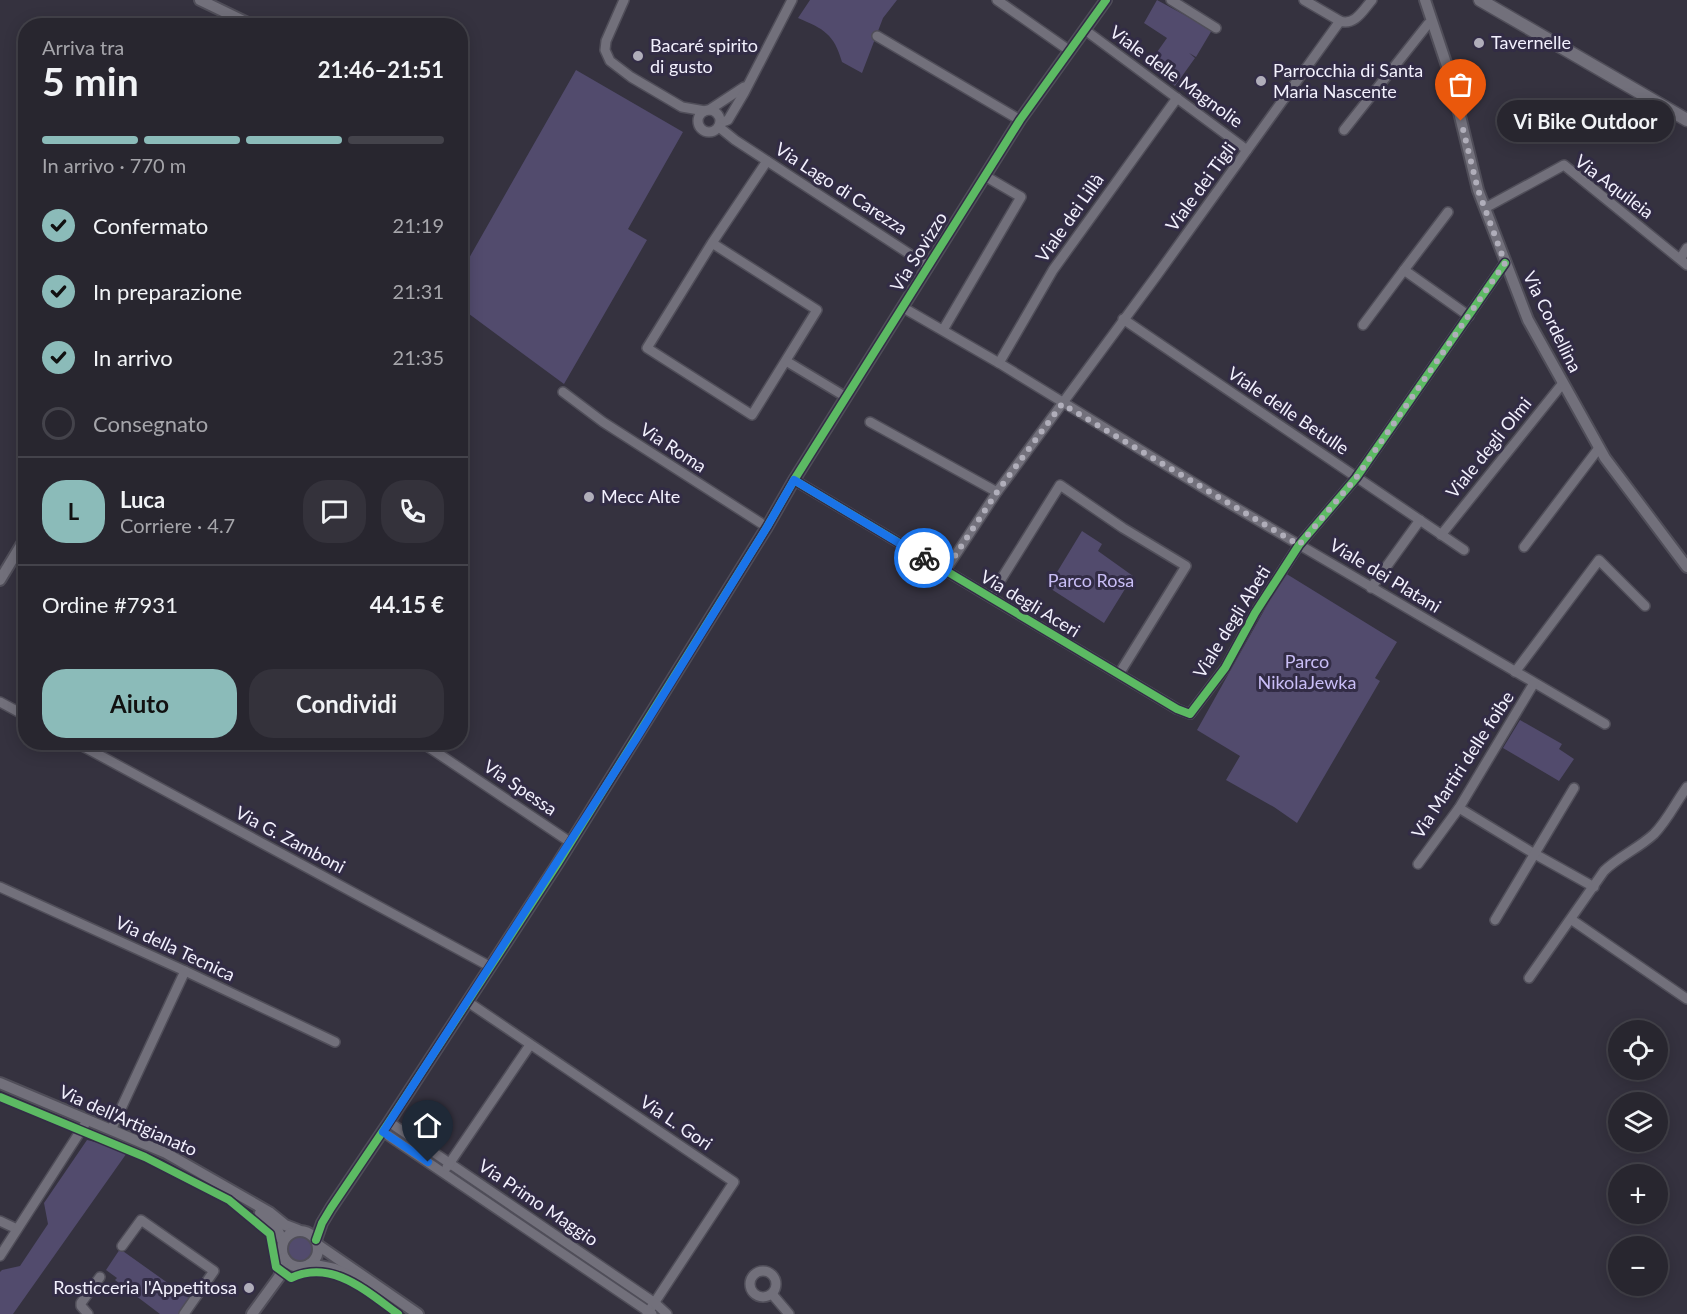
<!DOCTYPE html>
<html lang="it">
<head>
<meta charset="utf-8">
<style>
  body { margin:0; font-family:Lato,sans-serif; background:#34323b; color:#f1f3f6; height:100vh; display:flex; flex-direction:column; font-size:22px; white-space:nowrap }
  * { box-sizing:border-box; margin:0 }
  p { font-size:20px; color:#a5a5aa }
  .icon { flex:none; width:33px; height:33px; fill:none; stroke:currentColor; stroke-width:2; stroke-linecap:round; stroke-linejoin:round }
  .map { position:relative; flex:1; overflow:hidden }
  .details { position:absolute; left:18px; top:18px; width:450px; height:732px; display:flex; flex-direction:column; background:#28262f; border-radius:24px; box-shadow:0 3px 15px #0003,0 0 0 2px #44434b }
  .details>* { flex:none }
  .fabs { position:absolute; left:1608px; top:1020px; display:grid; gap:12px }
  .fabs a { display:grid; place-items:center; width:60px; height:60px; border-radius:50%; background:#28262f; box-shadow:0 3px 15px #0003,0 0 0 2px #44434b; font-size:30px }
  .pin { position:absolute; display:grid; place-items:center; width:51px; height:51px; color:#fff; margin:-62px -26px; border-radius:50% 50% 50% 0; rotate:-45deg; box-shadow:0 0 6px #0007 }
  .pin .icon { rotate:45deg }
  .courier { position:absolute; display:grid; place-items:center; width:60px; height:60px; margin:-30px; border:4px solid #1a73e8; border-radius:50%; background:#fff; color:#222; box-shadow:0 2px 8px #0007 }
  .bubble { position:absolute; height:42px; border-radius:21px; background:#28262f; box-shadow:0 3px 15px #0003,0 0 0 2px #44434b; font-size:20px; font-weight:700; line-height:42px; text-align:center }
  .headline em { font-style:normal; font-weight:700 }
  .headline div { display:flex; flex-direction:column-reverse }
  .headline { display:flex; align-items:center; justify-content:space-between; height:102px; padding:0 24px }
  h1 { font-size:39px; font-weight:700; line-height:45px }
  .bar { display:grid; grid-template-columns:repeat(4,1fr); gap:9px 6px; align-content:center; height:72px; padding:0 24px }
  .bar i { height:8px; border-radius:4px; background:#44434b }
  .bar .active { background:#8bbbb9 }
  .bar p { grid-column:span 4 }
  .line { display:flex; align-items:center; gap:15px; padding:0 24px; border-top:2px solid #44434b }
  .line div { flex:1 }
  .round { display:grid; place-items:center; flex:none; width:63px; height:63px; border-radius:24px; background:#34323b }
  ol { padding:0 24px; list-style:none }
  li { display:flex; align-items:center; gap:18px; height:66px }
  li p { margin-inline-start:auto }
  li .icon { padding:6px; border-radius:50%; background:#8bbbb9; color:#111; stroke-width:4 }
  li:last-child { color:#a5a5aa }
  li i { width:33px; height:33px; border:3px solid #44434b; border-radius:50% }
  .cta { display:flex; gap:12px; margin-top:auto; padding:12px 24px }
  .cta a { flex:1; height:69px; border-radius:24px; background:#8bbbb9; color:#111; font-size:24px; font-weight:700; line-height:69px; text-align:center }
  .cta a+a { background:#34323b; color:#f1f3f6 }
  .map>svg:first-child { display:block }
</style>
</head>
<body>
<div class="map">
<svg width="1687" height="1314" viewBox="0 0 1687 1314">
  <rect width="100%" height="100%" fill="#35323f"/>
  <g fill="#524b6d">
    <path d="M810 0H897L883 18 862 73 842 62C834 34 824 29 798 18Z"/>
    <polygon points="1157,0 1212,30 1196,57 1189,53 1195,58 1175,86 1148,65 1167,38 1144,23"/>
    <polygon points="576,70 683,132 628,229 647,240 564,384 461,308 460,274"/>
    <polygon points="1082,531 1102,544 1098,551 1133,576 1104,623 1048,587"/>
    <polygon points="1285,573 1397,642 1375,678 1380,681 1297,823 1274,807 1226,780 1240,756 1197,730"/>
    <polygon points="1520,720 1562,744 1559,749 1574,759 1559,781 1503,748"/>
    <polygon points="87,1140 129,1150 13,1314 0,1314 0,1272 2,1270 20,1266 48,1224 44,1203"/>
    <circle cx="300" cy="1248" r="13"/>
    <polygon points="120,1249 193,1301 184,1314 160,1314 115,1280 117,1278 106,1270"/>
  </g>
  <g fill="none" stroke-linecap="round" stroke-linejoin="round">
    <defs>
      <g id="minor">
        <polyline points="624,0 606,41 605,50 610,61 631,77 682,107 705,111"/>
        <polyline points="997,0 1070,51"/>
        <polyline points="1171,0 1216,28"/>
        <polyline points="1304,0 1340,21"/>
        <polyline points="1085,30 1247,150"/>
        <polyline points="877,36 1020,120"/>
        <polyline points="709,110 744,87"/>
        <circle cx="709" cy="121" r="11"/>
        <polyline points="720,123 728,120 744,93 792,0"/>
        <polyline points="719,127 735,140 928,266"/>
        <polyline points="1344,130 1428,24"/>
        <polyline points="1485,208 1564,165 1687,265"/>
        <polyline points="1448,212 1404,270 1469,316"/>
        <polyline points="712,243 817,310 752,415 647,348 712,243 767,161"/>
        <polyline points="1680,259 1687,248"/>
        <polyline points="902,307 999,363 1211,493 1605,724"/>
        <polyline points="1123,319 1464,550"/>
        <polyline points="1363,325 1404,270"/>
        <polyline points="943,330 1021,197 985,176"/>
        <polyline points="786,361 846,397"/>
        <polyline points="999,363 1053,270 1177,98"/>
        <polyline points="563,392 603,422 767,527"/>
        <polyline points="870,422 997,492"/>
        <polyline points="794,480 1177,709 1190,714 1225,668 1255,613 1299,545 1356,478 1505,263"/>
        <polyline points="1441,535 1563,383"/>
        <polyline points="1524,547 1599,448"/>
        <path d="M945 571 997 492 1157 275 1340 21C1355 26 1363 10 1372 0"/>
        <polyline points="1371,588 1420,520"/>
        <polyline points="990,597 1060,485 1123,528 1186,566 1119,674"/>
        <polyline points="1515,672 1599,560 1645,606"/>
        <polyline points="0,702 26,716"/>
        <polyline points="75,742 491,967"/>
        <polyline points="421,742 570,842"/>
        <polyline points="1459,808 1533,853 1594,887"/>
        <polyline points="1418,864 1459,808 1534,683"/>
        <polyline points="0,887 185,971 335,1042"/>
        <polyline points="1495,920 1574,788"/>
        <polyline points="1572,920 1687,999"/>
        <path d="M1529 978 1604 871C1619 856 1638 849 1654 834 1667 821 1676 802 1687 787"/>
        <polyline points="468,1002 734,1182 647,1314"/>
        <polyline points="389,1122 655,1303 667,1314"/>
        <polyline points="111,1130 185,971"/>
        <polyline points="383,1132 652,1314"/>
        <polyline points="447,1167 530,1045"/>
        <polyline points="0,1221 17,1229"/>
        <polyline points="122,1246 141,1220 214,1271 184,1314"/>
        <polyline points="0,1256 87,1121"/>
        <circle cx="763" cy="1284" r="13"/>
        <polyline points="772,1294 789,1314"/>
        <polyline points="88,1314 81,1306 81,1303 100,1277"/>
      </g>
      <g id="tertiary">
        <polyline points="200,0 254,26"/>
        <polyline points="1425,0 1450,75 1478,190 1528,320 1605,458 1687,567"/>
        <polyline points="0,580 26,537"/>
        <polyline points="0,1083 166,1153 269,1212 285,1225 298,1230"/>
        <polyline points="260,1213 278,1231 283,1242"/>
        <circle cx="300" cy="1249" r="18"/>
        <polyline points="316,1240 322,1223 331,1208 389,1122 558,863 767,527 794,480 1020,120 1106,0"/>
        <polyline points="318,1245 418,1314"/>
        <polyline points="310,1264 335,1269 363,1281"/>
        <polyline points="252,1314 279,1277 284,1258"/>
      </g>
      <polyline id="secondary" points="1480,0 1687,120"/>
    </defs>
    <use href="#minor" stroke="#504e59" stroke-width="12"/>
    <use href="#tertiary" stroke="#504e59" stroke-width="14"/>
    <use href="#secondary" stroke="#504e59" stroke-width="15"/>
    <use href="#minor" stroke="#72707b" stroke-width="9"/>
    <use href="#tertiary" stroke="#72707b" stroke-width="10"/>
    <use href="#secondary" stroke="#72707b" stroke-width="12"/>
    <defs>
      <g id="cycleway">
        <polyline points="794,480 1177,709 1190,714 1225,668 1255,613 1299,545 1356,478 1505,263"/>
        <path d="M0 1097 145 1157 229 1200 270 1234 276 1267 291 1278C332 1259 366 1291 398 1314"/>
        <polyline points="316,1240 322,1223 331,1208 389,1122 558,863 767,527 794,480 1020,120 1106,0"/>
      </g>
    </defs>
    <use href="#cycleway" stroke="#322c45" stroke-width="11"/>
    <use href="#cycleway" stroke="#5cba63" stroke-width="8"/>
  </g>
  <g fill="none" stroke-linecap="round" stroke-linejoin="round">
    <polyline stroke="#b0aeba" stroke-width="6" stroke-dasharray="0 10.8" points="924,558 945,571 997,492 1062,404 1299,545 1356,478 1505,263 1478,190 1461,121"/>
    <polyline stroke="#1a73e8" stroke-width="8" points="428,1162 383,1132 636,739 767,527 794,480 924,558"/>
  </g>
  <g fill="#b0aeba" stroke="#322c45" stroke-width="2">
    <circle cx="1479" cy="43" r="6"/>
    <circle cx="638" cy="56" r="6"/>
    <circle cx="1261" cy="81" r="6"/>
    <circle cx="589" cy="497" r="6"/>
    <circle cx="249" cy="1288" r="6"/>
  </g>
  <g text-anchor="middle" stroke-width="6" stroke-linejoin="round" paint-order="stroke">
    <g font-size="18" fill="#f2f0fd" stroke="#322c45" text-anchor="start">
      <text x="1491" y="49">Tavernelle</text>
      <text x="650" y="52">Bacaré spirito<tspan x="650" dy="21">di gusto</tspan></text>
      <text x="1273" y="77">Parrocchia di Santa<tspan x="1273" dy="21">Maria Nascente</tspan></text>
      <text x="601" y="503">Mecc Alte</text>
      <text x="237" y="1294" text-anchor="end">Rosticceria l'Appetitosa</text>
    </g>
    <g font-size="18" fill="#f2f0fd" stroke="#322c45">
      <text transform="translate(1176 77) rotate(36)" y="6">Viale delle Magnolie</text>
      <text transform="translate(1201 187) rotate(-54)" y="6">Viale dei Tigli</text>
      <text transform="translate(1614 187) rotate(37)" y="6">Via Aquileia</text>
      <text transform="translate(841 189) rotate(33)" y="6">Via Lago di Carezza</text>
      <text transform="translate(1070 218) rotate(-55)" y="6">Viale dei Lillà</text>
      <text transform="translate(919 252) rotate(-58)" y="6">Via Sovizzo</text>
      <text transform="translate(1552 322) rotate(64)" y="6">Via Cordellina</text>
      <text transform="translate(1288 411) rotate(34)" y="6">Viale delle Betulle</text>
      <text transform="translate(673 448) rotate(33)" y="6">Via Roma</text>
      <text transform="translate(1489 448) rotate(-51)" y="6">Viale degli Olmi</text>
      <text transform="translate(1385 576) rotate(31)" y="6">Viale dei Platani</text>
      <text transform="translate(1030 604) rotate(31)" y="6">Via degli Aceri</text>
      <text transform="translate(1232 622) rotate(-58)" y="6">Viale degli Abeti</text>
      <text transform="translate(1463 765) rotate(-57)" y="6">Via Martiri delle foibe</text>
      <text transform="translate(520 788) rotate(34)" y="6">Via Spessa</text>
      <text transform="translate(290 840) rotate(28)" y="6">Via G. Zamboni</text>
      <text transform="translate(175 949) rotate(25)" y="6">Via della Tecnica</text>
      <text transform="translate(128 1121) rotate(24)" y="6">Via dell'Artigianato</text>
      <text transform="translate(676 1123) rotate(34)" y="6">Via L. Gori</text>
      <text transform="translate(538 1203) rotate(34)" y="6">Via Primo Maggio</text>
    </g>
    <g font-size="18" fill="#c9bef6" stroke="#322c45">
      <text x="1091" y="587">Parco Rosa</text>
      <text x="1307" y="668">Parco<tspan x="1307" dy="21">NikolaJewka</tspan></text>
    </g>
  </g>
</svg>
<div class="fabs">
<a><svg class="icon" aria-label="locate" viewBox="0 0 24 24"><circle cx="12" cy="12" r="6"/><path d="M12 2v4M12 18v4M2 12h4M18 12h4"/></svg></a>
<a><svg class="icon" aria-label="layers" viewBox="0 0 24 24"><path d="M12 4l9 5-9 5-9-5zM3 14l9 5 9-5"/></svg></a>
<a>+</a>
<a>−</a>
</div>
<div class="pin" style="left:1461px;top:121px;background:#ea580c"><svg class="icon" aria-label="bag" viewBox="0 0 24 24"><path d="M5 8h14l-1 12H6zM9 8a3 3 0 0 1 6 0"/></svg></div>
<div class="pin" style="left:428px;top:1162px;background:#1f2937"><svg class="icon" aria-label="home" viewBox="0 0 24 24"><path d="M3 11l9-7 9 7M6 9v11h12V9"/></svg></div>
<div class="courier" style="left:924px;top:558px"><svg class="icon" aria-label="bike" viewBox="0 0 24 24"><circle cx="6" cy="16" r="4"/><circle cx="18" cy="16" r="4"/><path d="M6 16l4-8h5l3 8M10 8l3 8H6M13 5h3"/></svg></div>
<div class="bubble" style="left:1497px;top:100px;width:177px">Vi Bike Outdoor</div>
<section class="details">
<div class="headline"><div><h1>5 min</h1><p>Arriva tra</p></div><em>21:46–21:51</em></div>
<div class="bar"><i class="active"></i><i class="active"></i><i class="active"></i><i></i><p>In arrivo · 770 m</p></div>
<ol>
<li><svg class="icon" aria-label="check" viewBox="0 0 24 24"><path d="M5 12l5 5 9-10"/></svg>Confermato<p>21:19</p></li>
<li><svg class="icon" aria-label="check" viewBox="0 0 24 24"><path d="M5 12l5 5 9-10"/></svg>In preparazione<p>21:31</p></li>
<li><svg class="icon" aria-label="check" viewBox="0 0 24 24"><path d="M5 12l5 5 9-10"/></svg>In arrivo<p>21:35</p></li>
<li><i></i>Consegnato</li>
</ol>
<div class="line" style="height:108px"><b class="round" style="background:#8bbbb9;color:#111">L</b><div><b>Luca</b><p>Corriere · 4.7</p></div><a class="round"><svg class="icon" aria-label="chat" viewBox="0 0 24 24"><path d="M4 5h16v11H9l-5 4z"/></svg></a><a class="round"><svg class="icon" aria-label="phone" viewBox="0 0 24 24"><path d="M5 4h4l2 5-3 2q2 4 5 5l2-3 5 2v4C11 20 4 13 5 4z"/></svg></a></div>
<div class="line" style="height:78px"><div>Ordine #7931</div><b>44.15 €</b></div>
<div class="cta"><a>Aiuto</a><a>Condividi</a></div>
</section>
</div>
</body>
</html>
